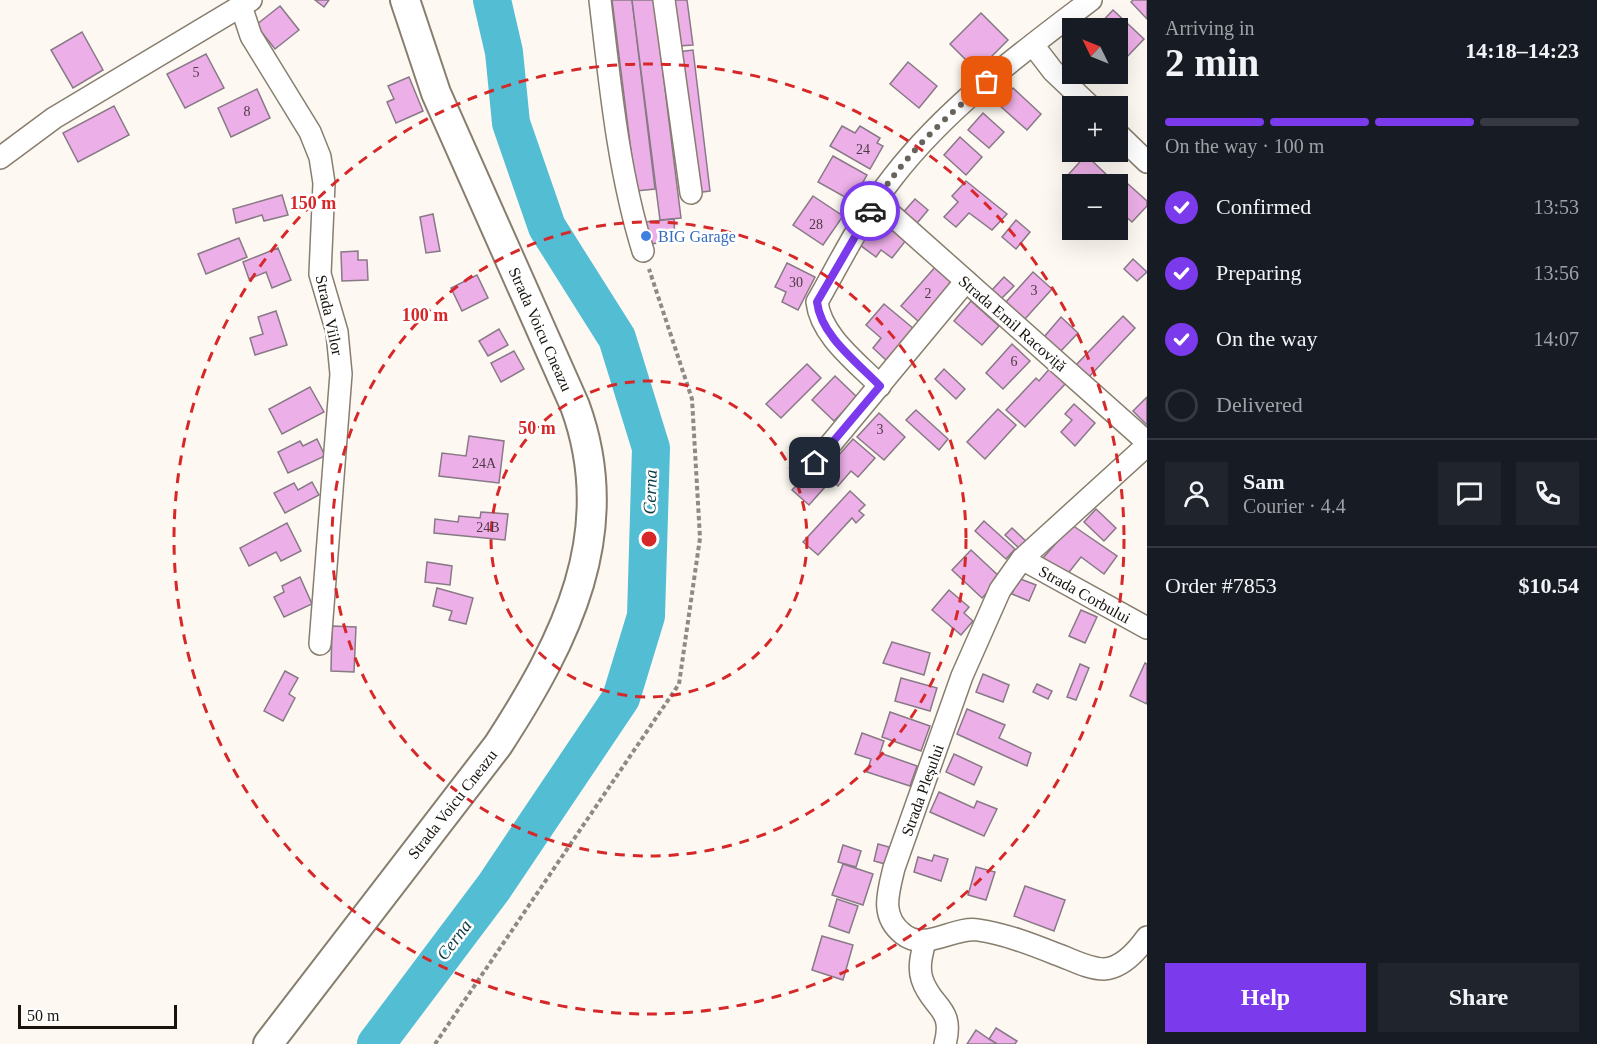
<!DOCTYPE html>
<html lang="en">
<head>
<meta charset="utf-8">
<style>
  body { margin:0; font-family:Georgia,serif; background:#20242c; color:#f1f3f6; height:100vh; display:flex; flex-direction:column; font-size:22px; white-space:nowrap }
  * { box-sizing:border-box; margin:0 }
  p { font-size:20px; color:#9ea1a6 }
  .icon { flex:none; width:33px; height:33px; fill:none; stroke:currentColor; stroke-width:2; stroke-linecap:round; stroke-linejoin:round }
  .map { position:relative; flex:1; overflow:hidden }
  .details { display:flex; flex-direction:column; background:#171b24; width:450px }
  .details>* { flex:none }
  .needle { width:39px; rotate:313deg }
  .tools { position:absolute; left:1062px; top:18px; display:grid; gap:12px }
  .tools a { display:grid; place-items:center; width:66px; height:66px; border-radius:0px; background:#171b24; box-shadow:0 6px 24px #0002; font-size:30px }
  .scale { position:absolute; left:18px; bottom:15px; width:159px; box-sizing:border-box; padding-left:6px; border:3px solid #17130d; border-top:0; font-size:16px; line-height:21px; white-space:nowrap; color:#17130d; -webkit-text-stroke:4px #fff; paint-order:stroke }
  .pin { position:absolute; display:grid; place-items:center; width:51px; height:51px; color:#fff; margin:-26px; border-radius:12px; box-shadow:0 3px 9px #0006 }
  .courier { position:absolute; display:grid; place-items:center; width:60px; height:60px; margin:-30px; border:4px solid #7c3aed; border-radius:50%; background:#fff; color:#222; box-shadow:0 2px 8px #0007 }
  .summary em { font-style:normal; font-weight:600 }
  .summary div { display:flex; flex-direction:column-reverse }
  .summary { display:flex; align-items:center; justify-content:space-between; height:102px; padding:0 18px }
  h1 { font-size:39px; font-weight:600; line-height:45px }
  .bar { display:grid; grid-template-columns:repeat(4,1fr); gap:9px 6px; align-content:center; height:72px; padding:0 18px }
  .bar i { height:8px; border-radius:4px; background:#363941 }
  .bar .selected { background:#7c3aed }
  .bar p { grid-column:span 4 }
  .line { display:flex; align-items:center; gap:15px; padding:0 18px; border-top:2px solid #363941 }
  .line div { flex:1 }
  .round { display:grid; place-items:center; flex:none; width:63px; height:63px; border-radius:0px; background:#20242c }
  ol { padding:0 18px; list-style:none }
  li { display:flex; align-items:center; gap:18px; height:66px }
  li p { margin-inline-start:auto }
  li .icon { padding:6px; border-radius:50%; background:#7c3aed; color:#fff; stroke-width:4 }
  li:last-child { color:#9ea1a6 }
  li i { width:33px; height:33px; border:3px solid #363941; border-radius:50% }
  .button { display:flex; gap:12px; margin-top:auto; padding:12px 18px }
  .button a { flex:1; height:69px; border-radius:0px; background:#7c3aed; color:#fff; font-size:24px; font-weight:600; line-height:69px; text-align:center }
  .button a+a { background:#20242c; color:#f1f3f6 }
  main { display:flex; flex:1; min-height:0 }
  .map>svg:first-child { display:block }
</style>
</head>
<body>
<main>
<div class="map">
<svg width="1147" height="1044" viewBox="0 0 1147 1044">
  <rect width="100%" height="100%" fill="#fdf9f2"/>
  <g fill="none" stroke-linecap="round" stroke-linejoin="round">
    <polyline stroke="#53bdd4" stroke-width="38" points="376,1044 494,887 621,698 646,616 651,448 617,338 547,227 511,123 504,52 492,0"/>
  </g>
  <g fill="#edafe7" stroke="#887986" stroke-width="1.5">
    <polygon points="315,0 329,0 324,7"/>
    <polygon points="612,0 632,0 655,189 636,191"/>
    <polygon points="632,0 654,0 681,218 660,220"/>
    <polygon points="672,0 687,0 693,45 678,46"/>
    <polygon points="1133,0 1147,0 1147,19 1131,2"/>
    <polygon points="280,6 299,30 275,49 256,25"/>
    <polygon points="1113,10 1144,39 1125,59 1118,51 1118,28 1096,28"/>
    <polygon points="981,13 1008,40 977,71 950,44"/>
    <polygon points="82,32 103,70 73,88 51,50"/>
    <polygon points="693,50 710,191 695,193 678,52"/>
    <polygon points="206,54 224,88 185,108 167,74"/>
    <polygon points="908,62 937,86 919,108 890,84"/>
    <polygon points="409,77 423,111 396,123 387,102 394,99 388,86"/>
    <polygon points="1013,88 1041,114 1027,130 998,104"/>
    <polygon points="257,89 270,118 231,137 218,108"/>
    <polygon points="114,106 129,135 78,162 63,133"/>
    <polygon points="983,113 1004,132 989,148 968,130"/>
    <polygon points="842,126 855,133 860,126 880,138 877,143 883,146 870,169 830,146"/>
    <polygon points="960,137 982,157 966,175 944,155"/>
    <polygon points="1086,155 1109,177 1102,184 1077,184 1068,175"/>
    <polygon points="833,156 867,175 852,201 818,182"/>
    <polygon points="966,181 1007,214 992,230 969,213 956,227 944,217 958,202 952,196"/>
    <polygon points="1128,184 1147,201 1147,206 1132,222 1124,215 1118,222 1118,195"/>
    <polygon points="282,195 288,215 264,221 262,215 236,223 233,209"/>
    <polygon points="813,196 843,216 823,245 793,225"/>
    <polygon points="915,199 928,210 913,228 900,216"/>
    <polygon points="433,214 440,251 426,253 420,217"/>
    <polygon points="674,219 675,242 647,244 645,222"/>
    <polygon points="880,219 907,239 892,258 881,250 876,257 860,245"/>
    <polygon points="1016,220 1030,232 1016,249 1002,237"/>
    <polygon points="239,238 247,257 206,274 198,254"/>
    <polygon points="278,248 291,280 272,288 266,272 249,279 243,262"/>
    <polygon points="358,251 358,260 367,260 368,280 342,281 341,252"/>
    <polygon points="1133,259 1147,272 1137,281 1124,269"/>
    <polygon points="787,263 815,277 798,310 782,302 786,292 775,287"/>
    <polygon points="936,266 954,282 919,322 901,306"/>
    <polygon points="1033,272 1052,289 1024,320 1005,303"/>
    <polygon points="477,275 488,298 462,311 451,288"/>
    <polygon points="1004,277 1014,286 1001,299 992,290"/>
    <polygon points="971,301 999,326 982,345 954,321"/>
    <polygon points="884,304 914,329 886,360 873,348 881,338 866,325"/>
    <polygon points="276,311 287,345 255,355 250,338 263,334 258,317"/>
    <polygon points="1123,316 1135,328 1087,379 1074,367"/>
    <polygon points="1061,317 1078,333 1060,352 1044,337"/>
    <polygon points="499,329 508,345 488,356 479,341"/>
    <polygon points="1012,344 1030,361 1003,389 986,373"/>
    <polygon points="514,351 524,369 501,382 491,363"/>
    <polygon points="807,364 821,378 781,418 766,404"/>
    <polygon points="1051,367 1067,382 1025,427 1006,410 1036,378 1039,381"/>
    <polygon points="944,369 965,389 956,399 935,379"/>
    <polygon points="835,376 857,397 834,421 812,400"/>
    <polygon points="310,387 324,412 282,434 269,409"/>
    <polygon points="1147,397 1147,425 1133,411"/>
    <polygon points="1074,404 1095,423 1075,446 1061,432 1072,420 1065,414"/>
    <polygon points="998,409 1016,425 985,459 967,442"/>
    <polygon points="916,410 948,439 939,450 906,420"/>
    <polygon points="879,413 905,437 884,460 857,437"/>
    <polygon points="469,436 504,441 499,483 439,476 442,453 466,456"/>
    <polygon points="317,439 325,456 288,473 278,452 300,441 303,446"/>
    <polygon points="853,439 875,458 858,477 851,471 838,486 823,473"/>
    <polygon points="809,472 825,487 809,505 792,490"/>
    <polygon points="312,482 319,495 285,513 274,493 294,483 298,490"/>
    <polygon points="850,491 865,505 859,511 864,515 856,523 852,518 818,555 803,542"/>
    <polygon points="1096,509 1116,528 1104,541 1084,522"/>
    <polygon points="481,512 508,514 505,540 434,533 435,519 458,522 459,516 480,518"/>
    <polygon points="984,521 1015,549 1006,559 975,531"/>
    <polygon points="287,523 301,551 281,561 276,552 249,566 240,548"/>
    <polygon points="1072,525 1117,556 1104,574 1081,557 1066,576 1043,558"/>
    <polygon points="1012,528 1029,544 1022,551 1005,535"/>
    <polygon points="971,550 1001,578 982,598 952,570"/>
    <polygon points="427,562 452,566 450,585 425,582"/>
    <polygon points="300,577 312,604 284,617 274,597 284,592 282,586"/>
    <polygon points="1018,578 1036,585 1029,601 1012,594"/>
    <polygon points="437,588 473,598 466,624 449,620 452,611 433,606"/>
    <polygon points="949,590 969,607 964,613 973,621 961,635 932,610"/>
    <polygon points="1081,610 1097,617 1085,643 1069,636"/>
    <polygon points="332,626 356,627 354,672 331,671"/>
    <polygon points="892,642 930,653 924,675 883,663"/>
    <polygon points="1145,663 1147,664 1147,704 1130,696"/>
    <polygon points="1080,664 1089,668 1076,700 1067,697"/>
    <polygon points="285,671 298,678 289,694 295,698 283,721 264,711"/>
    <polygon points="983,674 1009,685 1003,702 976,692"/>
    <polygon points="901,678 937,688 930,711 895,701"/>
    <polygon points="1037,684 1052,691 1048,699 1033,692"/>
    <polygon points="967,709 1005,725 999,738 1031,753 1027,766 957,734"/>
    <polygon points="890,712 930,726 921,751 882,737"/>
    <polygon points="862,733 884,741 880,753 917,766 910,786 867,772 871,759 855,754"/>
    <polygon points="954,754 982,767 974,785 946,772"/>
    <polygon points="939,792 974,808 977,801 997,809 984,836 930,812"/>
    <polygon points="878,844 889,847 885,864 874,861"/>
    <polygon points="843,845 861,851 856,867 838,862"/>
    <polygon points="934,855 948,859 941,881 914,872 918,857 932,861"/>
    <polygon points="843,864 873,874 863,905 832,895"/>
    <polygon points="976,867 995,872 986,900 968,895"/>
    <polygon points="1025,886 1065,900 1054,931 1014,916"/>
    <polygon points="837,899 858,906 849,933 829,926"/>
    <polygon points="822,936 853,945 843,980 812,970"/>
    <polygon points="996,1028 1017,1041 1015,1044 997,1044 989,1039"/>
    <polygon points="976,1030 989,1039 997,1044 967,1044"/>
  </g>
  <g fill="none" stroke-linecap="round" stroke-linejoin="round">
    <defs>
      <g id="minor">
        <path d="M600 0C610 84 618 170 643 251"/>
        <polyline points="664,0 691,193"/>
        <polyline points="241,6 251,36 310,132 320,157 324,183 320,274 337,332 341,374 320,644"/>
        <polyline points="1033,45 1053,71 1090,106"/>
        <polyline points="1118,134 1147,162"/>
        <polyline points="0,158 54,118 251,0"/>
        <path d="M876 201 1147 442 1145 447 1022 559 1000 590 962 676 894 868C888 893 880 916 903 934 925 952 954 926 978 930 1005 934 1031 944 1056 954 1071 959 1088 969 1104 969 1122 968 1137 951 1147 937"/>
        <path d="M880 386C857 362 821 336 817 302 841 260 863 215 893 177 947 107 1021 53 1091 0"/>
        <polyline points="815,463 966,281"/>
        <polyline points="1022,559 1147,628"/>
        <path d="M925 941C922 953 918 967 922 979 931 1008 955 1007 945 1044"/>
      </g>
      <path id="secondary" d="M268 1044 498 745C566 640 621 532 575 406L436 93 405 0"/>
    </defs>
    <use href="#minor" stroke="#877e6e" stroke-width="24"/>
    <use href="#secondary" stroke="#877e6e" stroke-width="32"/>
    <polyline stroke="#8e8a84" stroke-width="4" stroke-dasharray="4.5 3" stroke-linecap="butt" points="435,1044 679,684 700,538 692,399 649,269"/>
    <use href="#minor" stroke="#fff" stroke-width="21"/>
    <use href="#secondary" stroke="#fff" stroke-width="28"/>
  </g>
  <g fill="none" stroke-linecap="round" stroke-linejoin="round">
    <path stroke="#68645d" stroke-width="6" stroke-dasharray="0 10.8" d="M870 211C899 161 943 119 987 82"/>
    <path stroke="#7c3aed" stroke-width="8" d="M815 463 880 386C857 362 821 336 817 302L870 211"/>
  </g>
  <g fill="none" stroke="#d62828" stroke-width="3" stroke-dasharray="10 8">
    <circle cx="649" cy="539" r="158"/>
    <circle cx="649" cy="539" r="317"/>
    <circle cx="649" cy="539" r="475"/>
  </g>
  <circle fill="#3f7fe0" stroke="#fff" stroke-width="2" cx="646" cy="236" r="6"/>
  <g text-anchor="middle" stroke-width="5" stroke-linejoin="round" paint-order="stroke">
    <g font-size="14" fill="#4c3a44">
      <text x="196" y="77">5</text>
      <text x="247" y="116">8</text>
      <text x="863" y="154">24</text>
      <text x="816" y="229">28</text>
      <text x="796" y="287">30</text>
      <text x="1034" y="295">3</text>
      <text x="928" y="298">2</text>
      <text x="1014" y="366">6</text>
      <text x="880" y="434">3</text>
      <text x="484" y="468">24A</text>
      <text x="488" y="532">24B</text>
    </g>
    <g font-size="16" fill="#366cbe" stroke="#fff" text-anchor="start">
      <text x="658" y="242">BIG Garage</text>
    </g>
    <g font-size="16" fill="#17130d" stroke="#fff">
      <text transform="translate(330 315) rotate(78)" y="6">Strada Viilor</text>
      <text transform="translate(1013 323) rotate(41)" y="6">Strada Emil Racoviță</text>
      <text transform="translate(541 329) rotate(66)" y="6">Strada Voicu Cneazu</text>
      <text transform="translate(1085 594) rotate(29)" y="6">Strada Corbului</text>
      <text transform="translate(922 790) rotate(-70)" y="6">Strada Pleșului</text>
      <text transform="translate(452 804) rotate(-52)" y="6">Strada Voicu Cneazu</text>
    </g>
    <g font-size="18" font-style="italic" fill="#093b45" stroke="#fff">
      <text transform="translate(650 492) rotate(-88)" y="6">Cerna</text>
      <text transform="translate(454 940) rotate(-53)" y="6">Cerna</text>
    </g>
  </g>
  <circle cx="649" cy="539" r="9" fill="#d62828" stroke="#fff" stroke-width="3"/>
  <g font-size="18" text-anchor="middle" font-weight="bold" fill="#d62828" stroke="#fff" stroke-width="5" stroke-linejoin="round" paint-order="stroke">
    <text x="313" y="209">150 m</text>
    <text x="425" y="321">100 m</text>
    <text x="537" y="434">50 m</text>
  </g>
</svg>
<div class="tools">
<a><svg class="needle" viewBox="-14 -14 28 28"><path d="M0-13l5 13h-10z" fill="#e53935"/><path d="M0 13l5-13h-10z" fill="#9ea1a6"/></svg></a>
<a>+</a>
<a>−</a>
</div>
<div class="scale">50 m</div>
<div class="pin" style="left:987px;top:82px;background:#ea580c"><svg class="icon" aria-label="bag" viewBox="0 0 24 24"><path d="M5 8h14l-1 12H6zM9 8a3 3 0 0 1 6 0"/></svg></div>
<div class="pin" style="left:815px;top:463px;background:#1f2937"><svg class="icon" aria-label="home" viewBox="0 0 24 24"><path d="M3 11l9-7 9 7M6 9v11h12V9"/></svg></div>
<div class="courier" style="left:870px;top:211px"><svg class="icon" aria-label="car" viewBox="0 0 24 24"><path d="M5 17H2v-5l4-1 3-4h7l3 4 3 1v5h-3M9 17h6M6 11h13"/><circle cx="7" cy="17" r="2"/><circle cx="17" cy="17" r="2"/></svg></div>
</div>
<section class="details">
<div class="summary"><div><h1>2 min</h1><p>Arriving in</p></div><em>14:18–14:23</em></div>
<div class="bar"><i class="selected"></i><i class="selected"></i><i class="selected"></i><i></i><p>On the way · 100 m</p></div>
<ol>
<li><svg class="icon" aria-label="check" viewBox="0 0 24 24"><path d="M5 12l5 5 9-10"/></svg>Confirmed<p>13:53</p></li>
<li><svg class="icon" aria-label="check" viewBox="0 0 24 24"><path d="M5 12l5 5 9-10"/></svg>Preparing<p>13:56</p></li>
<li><svg class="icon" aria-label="check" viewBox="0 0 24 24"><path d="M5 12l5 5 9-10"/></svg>On the way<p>14:07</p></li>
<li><i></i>Delivered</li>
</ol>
<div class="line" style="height:108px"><a class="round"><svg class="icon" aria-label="person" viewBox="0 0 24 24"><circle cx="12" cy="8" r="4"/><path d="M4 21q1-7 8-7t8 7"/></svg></a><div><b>Sam</b><p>Courier · 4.4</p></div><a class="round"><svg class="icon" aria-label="chat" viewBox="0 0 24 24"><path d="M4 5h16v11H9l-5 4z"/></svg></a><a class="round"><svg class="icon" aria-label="phone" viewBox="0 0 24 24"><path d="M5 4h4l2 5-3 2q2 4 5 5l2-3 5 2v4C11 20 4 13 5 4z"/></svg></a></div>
<div class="line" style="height:78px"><div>Order #7853</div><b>$10.54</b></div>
<div class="button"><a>Help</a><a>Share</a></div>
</section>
</main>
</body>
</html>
